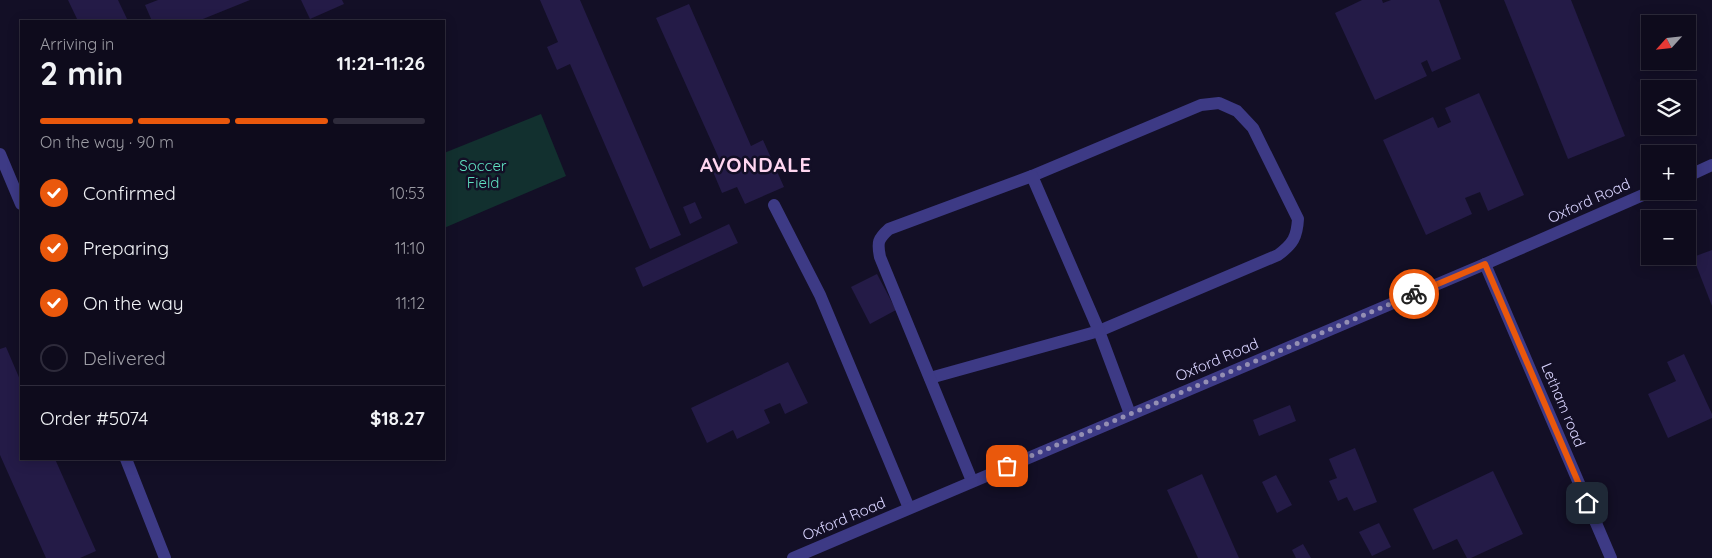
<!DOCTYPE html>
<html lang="en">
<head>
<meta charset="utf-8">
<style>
  body { margin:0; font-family:Quicksand,sans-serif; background:#171425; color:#f1f3f6; height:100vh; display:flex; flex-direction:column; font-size:19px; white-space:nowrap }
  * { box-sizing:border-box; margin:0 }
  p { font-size:16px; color:#9b9ba3 }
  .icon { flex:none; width:28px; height:28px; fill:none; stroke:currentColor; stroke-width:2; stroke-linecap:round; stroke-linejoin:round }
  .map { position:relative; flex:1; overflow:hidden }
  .side { position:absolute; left:20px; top:20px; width:425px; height:440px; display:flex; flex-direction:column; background:#0e0b1c; border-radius:0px; box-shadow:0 2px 12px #0003,0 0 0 1px #2e2b3b }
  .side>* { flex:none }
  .needle { width:32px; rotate:243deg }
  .fabs { position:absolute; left:1641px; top:15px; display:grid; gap:10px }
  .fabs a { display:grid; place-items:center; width:55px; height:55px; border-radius:0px; background:#0e0b1c; box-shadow:0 2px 12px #0003,0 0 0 1px #2e2b3b; font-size:25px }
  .pin { position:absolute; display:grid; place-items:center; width:42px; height:42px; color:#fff; margin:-21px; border-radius:10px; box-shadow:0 2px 8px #0006 }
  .courier { position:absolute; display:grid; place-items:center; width:50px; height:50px; margin:-25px; border:4px solid #ea580c; border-radius:50%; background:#fff; color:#222; box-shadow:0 1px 6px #0007 }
  .overview em { font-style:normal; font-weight:700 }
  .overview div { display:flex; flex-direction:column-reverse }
  .overview { display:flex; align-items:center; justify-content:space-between; height:85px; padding:0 20px }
  h1 { font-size:32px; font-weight:700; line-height:38px }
  .bar { display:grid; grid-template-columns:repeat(4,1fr); gap:8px 5px; align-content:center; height:60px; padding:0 20px }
  .bar i { height:6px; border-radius:4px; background:#2e2b3b }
  .bar .active { background:#ea580c }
  .bar p { grid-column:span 4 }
  .line { display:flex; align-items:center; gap:12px; padding:0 20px; border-top:1px solid #2e2b3b }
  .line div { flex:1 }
  ol { padding:0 20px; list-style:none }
  li { display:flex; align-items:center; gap:15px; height:55px }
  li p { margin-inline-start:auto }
  li .icon { padding:5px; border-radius:50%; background:#ea580c; color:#fff; stroke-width:4 }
  li:last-child { color:#9b9ba3 }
  li i { width:28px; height:28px; border:2px solid #2e2b3b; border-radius:50% }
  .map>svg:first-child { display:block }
</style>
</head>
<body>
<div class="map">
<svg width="1712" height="558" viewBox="0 0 1712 558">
  <rect width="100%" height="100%" fill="#130f26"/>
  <polygon fill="#12302f" points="541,114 566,176 444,228 444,153"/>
  <g fill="#241b47">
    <polygon points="68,0 118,0 128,21 78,21"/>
    <polygon points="158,0 250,0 198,21 152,21 145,5"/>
    <polygon points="301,0 342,0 344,4 310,19"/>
    <polygon points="540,0 580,0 681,235 650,249 570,64 557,70 547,47 558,42"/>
    <polygon points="1362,0 1382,0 1383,3 1391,0 1439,0 1461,59 1432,72 1427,60 1421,63 1427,76 1375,100 1335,13"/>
    <polygon points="1504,0 1571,0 1625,136 1568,159"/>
    <polygon points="689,4 751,146 763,140 784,187 745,204 737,187 722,193 711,167 721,163 656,18"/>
    <polygon points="1479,93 1524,195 1488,211 1480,192 1465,198 1472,214 1426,235 1383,140 1433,117 1438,128 1451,122 1445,108"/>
    <polygon points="695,202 702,218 690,224 683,207"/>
    <polygon points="729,224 738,243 643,287 635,268"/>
    <polygon points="1712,250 1712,306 1693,257"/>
    <polygon points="877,274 896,310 870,324 851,287"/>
    <polygon points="6,347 21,382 21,459 55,459 96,551 80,558 46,558 0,455 0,349"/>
    <polygon points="1684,354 1712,414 1712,418 1668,438 1648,394 1676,381 1667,362"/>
    <polygon points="788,362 808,403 785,414 780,403 764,410 770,423 737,439 733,430 707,443 691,408"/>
    <polygon points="1290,405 1296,421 1259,436 1253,420"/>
    <polygon points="1355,448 1377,502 1354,511 1347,497 1338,501 1329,481 1337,478 1329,459"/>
    <polygon points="1493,471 1523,534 1471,558 1467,558 1457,539 1433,550 1413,509"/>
    <polygon points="1202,474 1239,558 1198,558 1167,490"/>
    <polygon points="1276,475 1292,505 1277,513 1262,482"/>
    <polygon points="1379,523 1391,547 1372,556 1359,532"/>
    <polygon points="1303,544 1311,558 1296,558 1292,550"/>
  </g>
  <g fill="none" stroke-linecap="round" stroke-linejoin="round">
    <g stroke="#3d3a85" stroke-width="12">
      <polyline points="0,154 21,204"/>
      <polyline points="1688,176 1712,165"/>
      <polyline points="774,205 820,295 909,508"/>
      <polyline points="1485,264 1611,558"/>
      <path d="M930 378 1099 331 1278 255C1293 244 1297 237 1298 219L1253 128 1237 111 1219 103 1201 105 1032 176"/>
      <polyline points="126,459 165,558"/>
      <path d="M972 481 880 257C877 242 878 239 889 229L1032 176 1099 331 1130 414"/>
      <polyline points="793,558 1485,264 1652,191"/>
    </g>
  </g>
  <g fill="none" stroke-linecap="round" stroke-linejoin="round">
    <polyline stroke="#948fb3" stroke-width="5" stroke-dasharray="0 9" points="1007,466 1414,294"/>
    <polyline stroke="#ea580c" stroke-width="6" points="1414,294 1485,264 1587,503"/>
  </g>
  <g text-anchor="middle" stroke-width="5" stroke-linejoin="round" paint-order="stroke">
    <g font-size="15" fill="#5fe0c0" stroke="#130f26">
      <text x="483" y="171">Soccer<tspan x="483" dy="17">Field</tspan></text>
    </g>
    <g font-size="15" fill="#d9d4ff" stroke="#130f26">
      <text transform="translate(1589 201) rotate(-24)" y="5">Oxford Road</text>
      <text transform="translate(1217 360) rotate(-23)" y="5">Oxford Road</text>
      <text transform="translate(1563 405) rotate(67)" y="5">Letham road</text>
      <text transform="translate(844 519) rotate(-23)" y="5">Oxford Road</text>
    </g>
    <g font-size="20" font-weight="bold" letter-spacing="1" fill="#ffd6f0" stroke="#130f26">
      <text x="756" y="172">AVONDALE</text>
    </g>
  </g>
</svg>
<div class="fabs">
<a><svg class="needle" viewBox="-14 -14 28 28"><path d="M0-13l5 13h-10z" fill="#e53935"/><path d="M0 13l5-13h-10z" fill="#9b9ba3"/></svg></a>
<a><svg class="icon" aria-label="layers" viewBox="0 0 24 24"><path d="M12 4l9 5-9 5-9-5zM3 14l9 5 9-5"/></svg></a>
<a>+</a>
<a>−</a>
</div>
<div class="pin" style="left:1007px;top:466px;background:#ea580c"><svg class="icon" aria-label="bag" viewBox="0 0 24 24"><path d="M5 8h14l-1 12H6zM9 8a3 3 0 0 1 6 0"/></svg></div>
<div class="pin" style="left:1587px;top:503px;background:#1f2937"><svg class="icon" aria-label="home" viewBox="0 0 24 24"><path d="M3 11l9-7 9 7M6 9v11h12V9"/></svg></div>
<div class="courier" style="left:1414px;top:294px"><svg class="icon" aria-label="bike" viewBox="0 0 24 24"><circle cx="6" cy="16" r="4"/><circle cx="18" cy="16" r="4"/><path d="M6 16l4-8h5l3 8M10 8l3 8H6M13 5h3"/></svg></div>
<section class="side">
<div class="overview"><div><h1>2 min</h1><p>Arriving in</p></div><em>11:21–11:26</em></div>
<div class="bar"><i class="active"></i><i class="active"></i><i class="active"></i><i></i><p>On the way · 90 m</p></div>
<ol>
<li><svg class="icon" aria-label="check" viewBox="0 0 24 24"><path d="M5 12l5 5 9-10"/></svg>Confirmed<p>10:53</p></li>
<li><svg class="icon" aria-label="check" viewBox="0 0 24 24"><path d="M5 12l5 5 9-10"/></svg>Preparing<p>11:10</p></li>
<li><svg class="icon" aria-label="check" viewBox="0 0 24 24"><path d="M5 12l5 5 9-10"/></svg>On the way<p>11:12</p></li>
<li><i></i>Delivered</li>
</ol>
<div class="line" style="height:65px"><div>Order #5074</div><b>$18.27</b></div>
</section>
</div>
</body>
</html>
